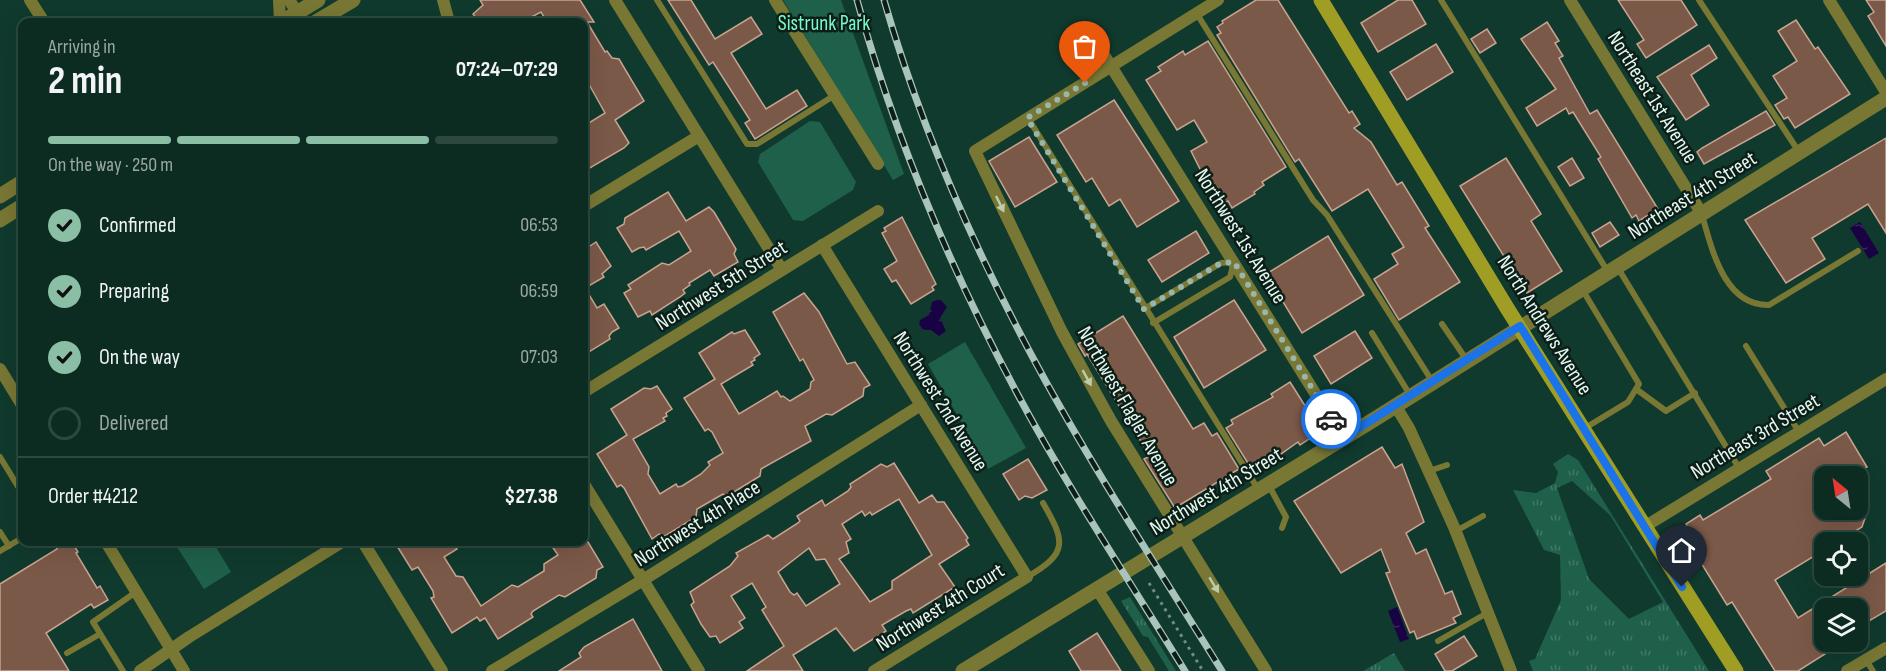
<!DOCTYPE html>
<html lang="en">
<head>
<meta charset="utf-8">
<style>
  body { margin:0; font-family:"Sofia Sans Condensed",sans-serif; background:#1a382f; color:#f1f3f6; height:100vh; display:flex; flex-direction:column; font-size:22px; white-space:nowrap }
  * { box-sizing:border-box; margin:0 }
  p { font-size:20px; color:#9aa7a5 }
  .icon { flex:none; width:33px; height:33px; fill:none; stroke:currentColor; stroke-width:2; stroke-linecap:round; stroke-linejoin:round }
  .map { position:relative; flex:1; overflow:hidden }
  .side { position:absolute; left:18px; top:18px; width:570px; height:528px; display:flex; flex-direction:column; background:#0c2c22; border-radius:12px; box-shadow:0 6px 24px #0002,0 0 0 2px #2c4840 }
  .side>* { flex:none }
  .needle { width:39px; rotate:330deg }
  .tools { position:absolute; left:1814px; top:466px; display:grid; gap:12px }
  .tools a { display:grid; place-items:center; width:54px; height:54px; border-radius:12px; background:#0c2c22; box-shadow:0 6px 24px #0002,0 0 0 2px #2c4840; font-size:30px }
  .pin { position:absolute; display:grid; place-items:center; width:51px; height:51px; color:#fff; margin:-62px -26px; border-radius:50% 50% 50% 0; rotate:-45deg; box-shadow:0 0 6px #0007 }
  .pin .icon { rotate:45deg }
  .courier { position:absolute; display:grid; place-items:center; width:60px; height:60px; margin:-30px; border:4px solid #1a73e8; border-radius:50%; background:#fff; color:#222; box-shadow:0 2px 8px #0007 }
  .summary em { font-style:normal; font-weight:700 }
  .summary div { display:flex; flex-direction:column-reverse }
  .summary { display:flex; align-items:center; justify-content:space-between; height:102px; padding:0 30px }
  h1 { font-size:39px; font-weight:700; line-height:45px }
  .bar { display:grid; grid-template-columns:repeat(4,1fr); gap:9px 6px; align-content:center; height:72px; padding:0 30px }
  .bar i { height:8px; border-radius:4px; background:#2c4840 }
  .bar .on { background:#8abfa5 }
  .bar p { grid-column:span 4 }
  .line { display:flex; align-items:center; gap:15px; padding:0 30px; border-top:2px solid #2c4840 }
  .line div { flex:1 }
  ol { padding:0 30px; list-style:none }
  li { display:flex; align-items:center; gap:18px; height:66px }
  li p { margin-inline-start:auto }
  li .icon { padding:6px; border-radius:50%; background:#8abfa5; color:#111; stroke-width:4 }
  li:last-child { color:#9aa7a5 }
  li i { width:33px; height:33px; border:3px solid #2c4840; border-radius:50% }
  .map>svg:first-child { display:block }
</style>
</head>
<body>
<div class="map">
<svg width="1886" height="671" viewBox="0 0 1886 671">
  <defs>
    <pattern id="grass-tufts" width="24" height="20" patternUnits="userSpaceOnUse" patternTransform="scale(1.5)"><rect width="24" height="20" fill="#1f604b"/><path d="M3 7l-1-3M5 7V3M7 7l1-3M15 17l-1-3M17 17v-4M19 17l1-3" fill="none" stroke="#3f7865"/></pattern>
    <pattern id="water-ripples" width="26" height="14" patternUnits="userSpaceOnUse" patternTransform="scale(1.5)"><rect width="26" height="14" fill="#180244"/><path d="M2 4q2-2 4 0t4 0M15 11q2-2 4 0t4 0" fill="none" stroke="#39285f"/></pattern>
  </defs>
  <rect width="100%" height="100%" fill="#103a2d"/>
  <g fill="url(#grass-tufts)" fill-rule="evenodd">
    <path d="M1568 454 1578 460 1709 671H1533L1529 661 1535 659 1561 600 1560 555 1544 550 1513 490 1536 493 1555 483 1558 472 1553 464ZM1572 481 1610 515 1663 602 1629 619 1589 579 1557 488Z"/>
    <polygon points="1130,597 1176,671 1169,671 1148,637 1143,636 1121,601"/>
    <polygon points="1394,653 1405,671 1363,671"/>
  </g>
  <g fill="#1f604b">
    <polygon points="783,0 841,0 904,174 893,180"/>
    <polygon points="810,121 820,122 856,182 853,190 803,221 793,220 758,162 760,154"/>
    <polygon points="965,342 1026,448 988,469 928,364"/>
    <polygon points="179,542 213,542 231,572 204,589 175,544"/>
  </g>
  <g fill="url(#water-ripples)">
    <polygon points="1860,222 1879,253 1869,259 1850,228"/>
    <polygon points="940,299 947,307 940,318 946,331 939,336 931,330 923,330 919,324 920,320 929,315 932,302"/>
    <polygon points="1397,607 1409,639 1400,642 1388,611"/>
  </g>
  <g fill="#7b5948" stroke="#c9a390" stroke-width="1.5" fill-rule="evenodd">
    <polygon points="480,0 580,0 594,22 587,22 605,52 607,51 612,58 619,59 644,101 615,120 629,143 624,148 588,169 584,163 584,126 605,113 586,79 589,78 584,65 584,22 547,22 541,12 522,22 479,22 473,14 483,5"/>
    <polygon points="668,0 691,0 715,39 751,17 762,34 731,53 766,109 797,90 807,106 755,139 745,123 750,120 713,62 709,65"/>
    <polygon points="1256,0 1278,0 1349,113 1352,111 1360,124 1354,128 1371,142 1397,185 1402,182 1429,226 1425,228 1460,282 1399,320 1374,279 1398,264 1392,254 1404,247 1368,189 1332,211 1299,159 1295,162 1217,35 1221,33 1217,27 1223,23 1222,21"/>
    <polygon points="1398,0 1412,0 1426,24 1378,52 1361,23"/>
    <polygon points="1618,0 1681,0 1697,25 1646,58 1637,44 1644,40"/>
    <polygon points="1866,0 1886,0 1886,46 1868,16 1874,12"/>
    <polygon points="1796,20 1815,49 1818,47 1850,94 1795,128 1788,117 1784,119 1775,105 1787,98 1773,76 1797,61 1778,31"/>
    <polygon points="1547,22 1559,41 1555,43 1563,56 1559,58 1590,114 1597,110 1658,209 1639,221 1636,215 1632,218 1598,159 1601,157 1573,112 1569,114 1566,108 1537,126 1526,108 1556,89 1521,39"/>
    <polygon points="1487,29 1496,43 1480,53 1471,39"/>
    <polygon points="1208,41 1286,167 1262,182 1264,185 1254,192 1255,194 1232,208 1228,201 1223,204 1211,184 1208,185 1191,151 1207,142 1194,120 1177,130 1146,80 1161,71 1158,67 1183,51 1185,55"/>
    <polygon points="1436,44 1453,72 1407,100 1390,72"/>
    <polygon points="1709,45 1717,58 1691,75 1709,105 1686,120 1657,77"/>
    <polygon points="1114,100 1179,201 1137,227 1120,199 1109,206 1092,178 1086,182 1057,135"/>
    <polygon points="1766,111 1775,125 1704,164 1697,152 1702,148"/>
    <polygon points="1029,137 1057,182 1015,207 989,161"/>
    <polygon points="1886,138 1886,233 1868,204 1812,238 1825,259 1786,283 1745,220"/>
    <polygon points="1506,158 1541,214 1531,221 1562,271 1527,293 1460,186"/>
    <polygon points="1572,158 1584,178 1570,186 1558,167"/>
    <polygon points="668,192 686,221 709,207 714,212 736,249 734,254 738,262 714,276 710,270 689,283 690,285 683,290 685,293 680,297 652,315 650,311 638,317 624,293 631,289 628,285 662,263 669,265 691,251 679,231 646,250 644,247 639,248 632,252 617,228 624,224 625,218"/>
    <polygon points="902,217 936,284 932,287 934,290 911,304 896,280 892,282 884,269 897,261 882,233 886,231 884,228"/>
    <polygon points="1610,222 1619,235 1600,247 1592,233"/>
    <polygon points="1196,231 1209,253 1162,282 1148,260"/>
    <polygon points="1328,236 1364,295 1302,333 1266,274"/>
    <polygon points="596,242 611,266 602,274 604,277 585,288 597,308 604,304 619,328 612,332 609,336 610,339 584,355 584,250"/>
    <polygon points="804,293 819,312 847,364 855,362 870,385 864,388 863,396 832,415 826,414 805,426 811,441 761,469 760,476 729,495 725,496 723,494 697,509 696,517 665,536 659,534 652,539 624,488 621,485 617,487 597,454 627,435 611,409 644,388 651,389 657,386 672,409 666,413 667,416 663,418 665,421 633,439 649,467 648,474 660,494 676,484 678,487 682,486 701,474 710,465 708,462 723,453 712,432 708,429 705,431 684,398 715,379 699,353 732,332 734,334 745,330 760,354 754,358 755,360 751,362 753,365 721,384 739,414 777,391 781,397 783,396 790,401 810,389 811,382 814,380 803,359 800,361 773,312"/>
    <polygon points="1234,300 1266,350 1204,388 1174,337"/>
    <polygon points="1123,316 1193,429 1204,423 1212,436 1217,433 1239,469 1175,508 1144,459 1150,456 1087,354 1085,356 1078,344"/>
    <polygon points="1355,331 1372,358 1331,384 1314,356"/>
    <polygon points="1290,382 1321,431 1300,445 1298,442 1254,473 1226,428 1233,424 1231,420 1273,397 1271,394"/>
    <polygon points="1846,432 1867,467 1850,477 1824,477 1824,510 1863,510 1866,515 1862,527 1836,543 1824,543 1824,550 1775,580 1798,618 1886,563 1886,611 1857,628 1857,609 1824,609 1822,649 1825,654 1798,671 1775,671 1732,602 1727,605 1682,532 1688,528 1686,524 1700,515 1703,520 1771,479 1766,471 1819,438 1824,446"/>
    <polygon points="1382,447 1395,468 1402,464 1424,522 1406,533 1416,554 1426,549 1445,594 1452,591 1461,614 1453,618 1456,623 1417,639 1414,631 1410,633 1399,606 1386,573 1390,572 1381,549 1341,573 1294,501"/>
    <polygon points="1028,459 1047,490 1032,498 1025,496 1019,500 1003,474"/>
    <path d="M894 463 919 503 932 495 937 502H944L968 538 966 540 969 545 939 564 955 587 913 613 911 609 906 611 882 625 886 631 854 651 836 628 793 655 803 671H747L784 646 762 610 766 607 752 583 731 596 745 618 739 622 743 628 720 643 716 636 710 637 701 624 691 605 694 602 690 592 730 566 738 556 736 553 768 535 773 539 798 523 800 521 797 516 822 500 825 506 848 491 851 487 850 484 881 464 887 467ZM899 499 932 555 892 581V589L870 602 839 559 849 553 846 542 851 539 842 524 862 511 865 516 870 512 872 515ZM809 548 816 560 825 559 840 584 806 606 797 593 794 595 790 592 778 572Z"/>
    <polygon points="64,542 72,542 78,552 76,553 97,588 100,586 108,600 94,608 91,604 46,633 69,671 0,671 0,584 57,549 56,547"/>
    <polygon points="405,542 452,542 457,549 444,557 456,576 463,577 481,606 512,585 518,587 544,571 544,564 558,555 549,542 588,542 603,567 597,570 596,578 565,597 559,595 533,611 531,614 533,617 498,639 485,618 480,621 477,617 452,633 431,598 434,597 433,591 418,567 412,570 397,546"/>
    <polygon points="633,619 662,671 559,671 581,657 579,653 584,647"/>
    <polygon points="1097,633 1121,671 1081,671 1069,651"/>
    <polygon points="1464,636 1477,656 1452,671 1445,671 1435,654"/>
  </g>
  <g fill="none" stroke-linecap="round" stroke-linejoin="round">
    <polyline stroke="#6d8e83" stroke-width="3" stroke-dasharray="3 4.5" stroke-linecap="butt" points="1149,583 1203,671"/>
    <g stroke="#787734" stroke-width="6">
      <polyline points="657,0 747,144 757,144 835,95"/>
      <polyline points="1441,0 1608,272"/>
      <polyline points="1699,0 1799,152"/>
      <polyline points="1197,14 1313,200 1327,215 1432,381"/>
      <polyline points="1028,118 1258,489"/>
      <path d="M1702 215C1712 249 1724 306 1769 305L1858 251"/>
      <polyline points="1618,268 1739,468"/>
      <polyline points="1582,289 1639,384 1628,402 1585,428"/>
      <polyline points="1144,309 1221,263 1234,262 1230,277 1153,323"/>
      <polyline points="1442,324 1466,359"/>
      <polyline points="1372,333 1410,395"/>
      <polyline points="1746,346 1799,432"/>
      <polyline points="1636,389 1666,411 1695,393"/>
      <polyline points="0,457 22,493"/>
      <polyline points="1429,471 1447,465"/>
      <polyline points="1268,484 1286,517 1282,528"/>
      <polyline points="1456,531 1483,516"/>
      <polyline points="0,532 9,546"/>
      <polyline points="0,551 22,538"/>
      <path d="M1027 577C1069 553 1065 541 1043 503"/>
      <polyline points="1438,641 1489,612"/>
      <polyline points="67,653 100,634"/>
      <polyline points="1866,660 1873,671"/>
      <polyline points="123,671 93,622 136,592"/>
    </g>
    <g stroke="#787734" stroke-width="12">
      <polyline points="30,0 44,22"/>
      <polyline points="279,0 280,22"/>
      <polyline points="289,0 304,22"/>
      <polyline points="443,0 449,22"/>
      <polyline points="615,0 782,270"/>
      <polyline points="775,0 878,164"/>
      <polyline points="1218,0 975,151 1062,332 1111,421 1266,671"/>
      <polyline points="1570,0 1702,214"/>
      <polyline points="1829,0 1886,92"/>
      <polyline points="1104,55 1343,438"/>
      <polyline points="584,206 699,136"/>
      <polyline points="822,245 1027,577 874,671"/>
      <polyline points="0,369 22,405"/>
      <polyline points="584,392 878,211"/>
      <polyline points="1395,405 1409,428 1454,527 1511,671"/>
      <polyline points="584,484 699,671"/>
      <polyline points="1644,527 1886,379"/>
      <polyline points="106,542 184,671"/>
      <polyline points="363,542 442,671"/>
      <polyline points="1097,589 1149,671"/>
      <polyline points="140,671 189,637 342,542"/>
      <polyline points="492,671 643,580 921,405"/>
      <polyline points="1847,671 1886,648"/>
    </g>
    <g stroke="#787734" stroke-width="15">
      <polyline points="282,22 318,0"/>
      <polyline points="316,22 353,0"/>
      <polyline points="0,196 22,182"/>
      <polyline points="0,220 22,206"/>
      <polyline points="963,671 1370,422 1886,98"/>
    </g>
    <polyline stroke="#a09d25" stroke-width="15" points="1321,0 1507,308 1736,671"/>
    <defs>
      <g id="rail">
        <path d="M857 0C895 138 951 270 1018 395 1069 490 1129 580 1185 671"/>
        <path d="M884 0C922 132 979 260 1045 380 1100 479 1162 575 1222 671"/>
      </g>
    </defs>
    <use href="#rail" stroke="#a9c5bb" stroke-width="7"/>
    <use href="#rail" stroke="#0c1e17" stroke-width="4.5" stroke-dasharray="14" stroke-linecap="butt"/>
  </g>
  <defs><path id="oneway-solid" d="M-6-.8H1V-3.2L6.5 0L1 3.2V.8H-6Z" transform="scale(1.5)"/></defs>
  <g fill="#beccae">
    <use href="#oneway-solid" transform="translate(1000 204) rotate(64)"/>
    <use href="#oneway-solid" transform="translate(1087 378) rotate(61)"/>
    <use href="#oneway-solid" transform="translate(1214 585) rotate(59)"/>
  </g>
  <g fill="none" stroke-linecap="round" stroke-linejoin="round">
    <polyline stroke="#99b6ac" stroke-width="6" stroke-dasharray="0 10.8" points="1085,83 1027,118 1144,309 1221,263 1234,262 1331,419"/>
    <polyline stroke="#1a73e8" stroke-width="8" points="1331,419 1343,438 1520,326 1682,587"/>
  </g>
  <g text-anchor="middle" stroke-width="5" stroke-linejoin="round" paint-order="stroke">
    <g font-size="21" fill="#77fbcd" stroke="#0c1e17">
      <text x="824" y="30">Sistrunk Park</text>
    </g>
    <g font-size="21" fill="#e3f9f0" stroke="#0c1e17">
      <text transform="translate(1653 97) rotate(58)" y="7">Northeast 1st Avenue</text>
      <text transform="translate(1692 195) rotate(-32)" y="7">Northeast 4th Street</text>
      <text transform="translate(1241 236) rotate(58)" y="7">Northwest 1st Avenue</text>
      <text transform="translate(721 285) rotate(-32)" y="7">Northwest 5th Street</text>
      <text transform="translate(1545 325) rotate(58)" y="7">North Andrews Avenue</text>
      <text transform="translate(941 401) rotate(58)" y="7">Northwest 2nd Avenue</text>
      <text transform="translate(1128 406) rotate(60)" y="7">Northwest Flagler Avenue</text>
      <text transform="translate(1755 436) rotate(-31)" y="7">Northeast 3rd Street</text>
      <text transform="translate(1216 491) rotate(-31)" y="7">Northwest 4th Street</text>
      <text transform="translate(697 523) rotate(-32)" y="7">Northwest 4th Place</text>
      <text transform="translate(940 607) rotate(-32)" y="7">Northwest 4th Court</text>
    </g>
  </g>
</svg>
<div class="tools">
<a><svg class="needle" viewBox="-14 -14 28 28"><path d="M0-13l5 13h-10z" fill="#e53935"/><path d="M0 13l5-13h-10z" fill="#9aa7a5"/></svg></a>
<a><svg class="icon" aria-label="locate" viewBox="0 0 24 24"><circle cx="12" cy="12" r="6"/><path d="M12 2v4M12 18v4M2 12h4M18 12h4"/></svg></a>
<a><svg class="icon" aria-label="layers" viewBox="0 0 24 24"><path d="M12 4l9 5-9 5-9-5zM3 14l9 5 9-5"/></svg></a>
</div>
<div class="pin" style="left:1085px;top:83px;background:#ea580c"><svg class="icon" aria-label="bag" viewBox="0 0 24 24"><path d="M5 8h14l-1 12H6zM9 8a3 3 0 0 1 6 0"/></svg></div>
<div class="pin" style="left:1682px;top:587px;background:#1f2937"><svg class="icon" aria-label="home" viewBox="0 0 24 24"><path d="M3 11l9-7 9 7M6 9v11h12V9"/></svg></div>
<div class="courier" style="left:1331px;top:419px"><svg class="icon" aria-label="car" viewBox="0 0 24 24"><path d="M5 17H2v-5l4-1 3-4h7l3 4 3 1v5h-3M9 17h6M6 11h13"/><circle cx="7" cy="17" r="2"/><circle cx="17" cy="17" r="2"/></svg></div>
<section class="side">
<div class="summary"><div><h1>2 min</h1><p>Arriving in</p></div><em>07:24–07:29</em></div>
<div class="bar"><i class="on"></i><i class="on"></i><i class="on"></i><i></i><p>On the way · 250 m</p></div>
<ol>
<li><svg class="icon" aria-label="check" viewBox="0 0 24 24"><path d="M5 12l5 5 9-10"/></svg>Confirmed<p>06:53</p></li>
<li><svg class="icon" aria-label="check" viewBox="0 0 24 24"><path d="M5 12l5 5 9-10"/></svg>Preparing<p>06:59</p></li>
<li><svg class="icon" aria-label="check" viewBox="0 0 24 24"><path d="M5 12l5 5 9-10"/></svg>On the way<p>07:03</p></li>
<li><i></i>Delivered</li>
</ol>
<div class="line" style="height:78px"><div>Order #4212</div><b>$27.38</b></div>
</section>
</div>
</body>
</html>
